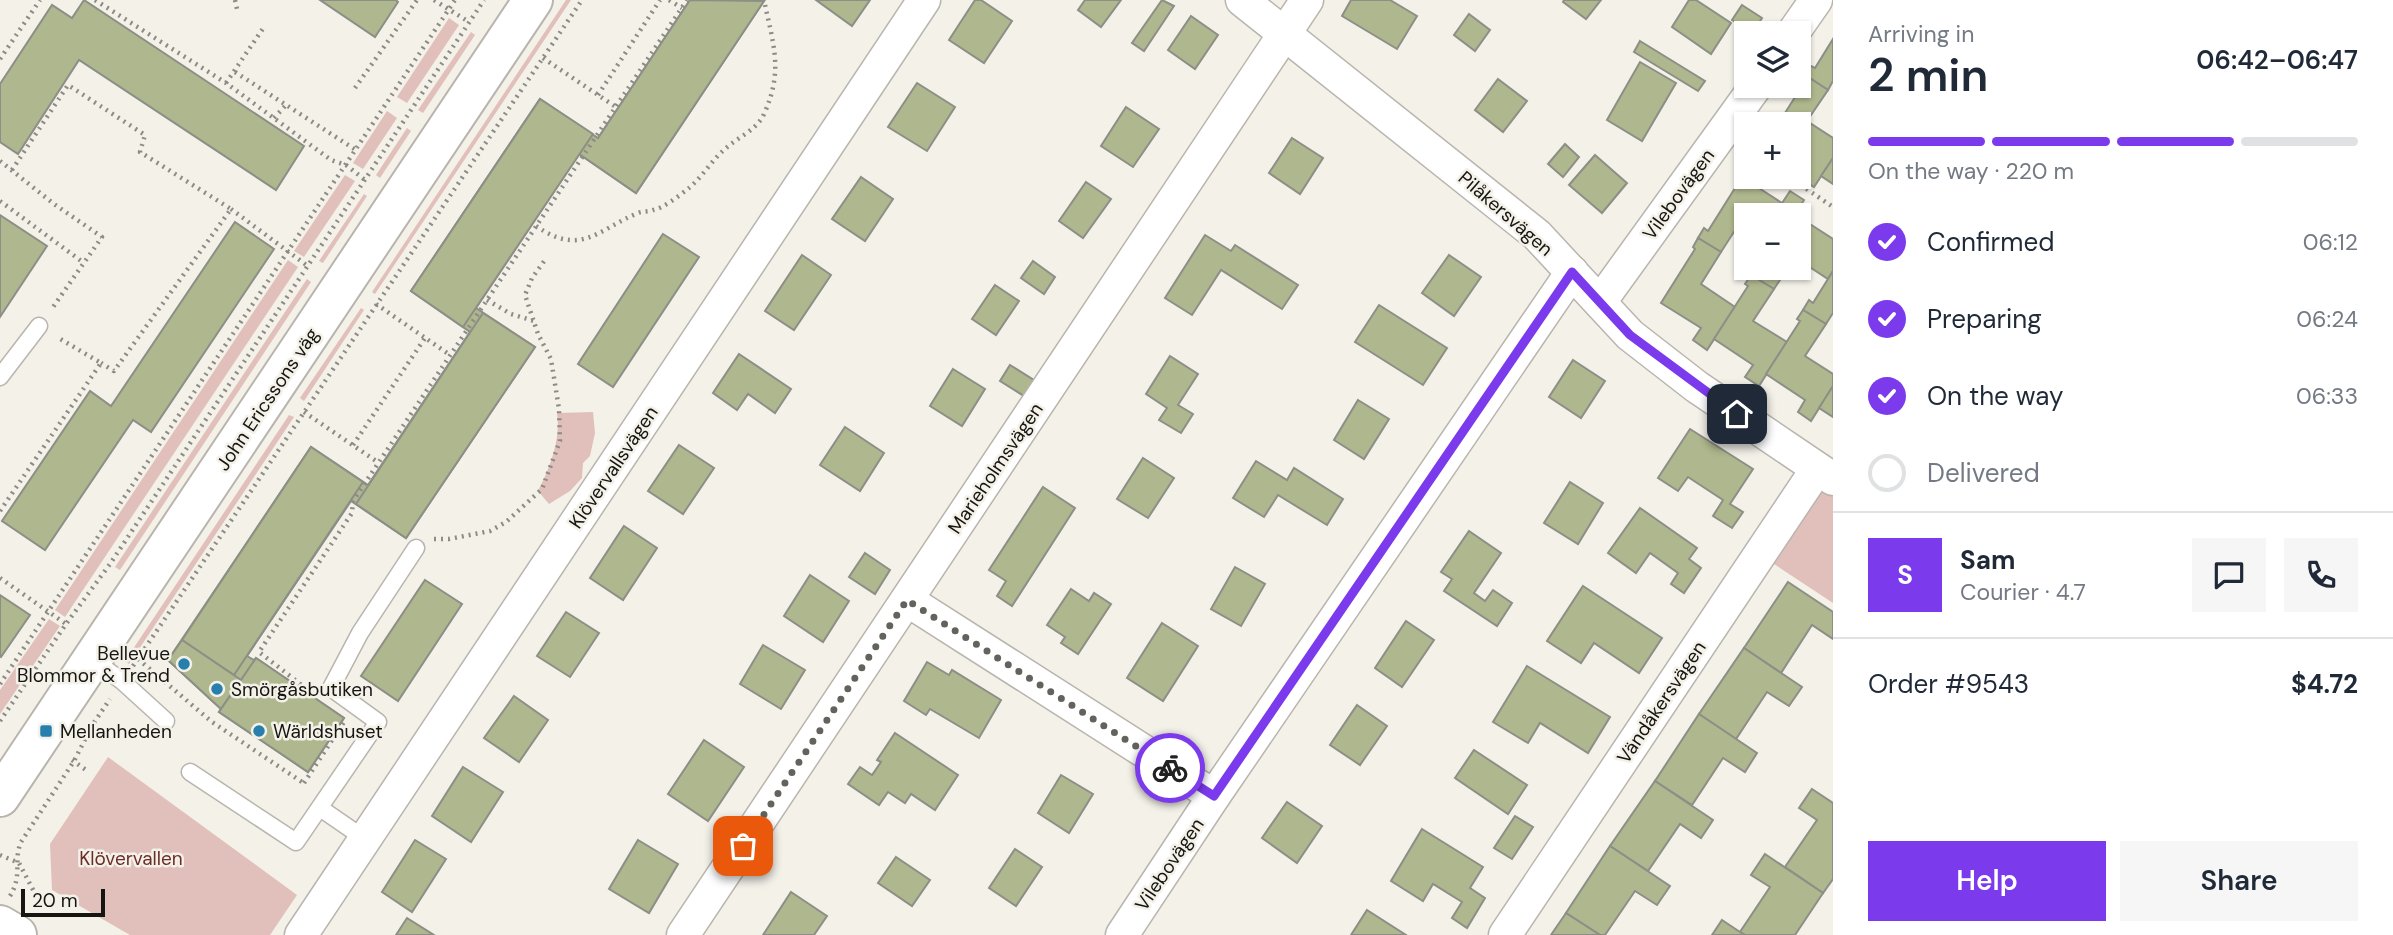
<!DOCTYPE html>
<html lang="en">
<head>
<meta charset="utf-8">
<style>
  body { margin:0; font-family:"DM Sans",sans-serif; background:#f6f6f7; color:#1f2937; height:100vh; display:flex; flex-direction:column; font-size:26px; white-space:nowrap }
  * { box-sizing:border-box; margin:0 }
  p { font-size:23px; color:#747a83 }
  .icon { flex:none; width:38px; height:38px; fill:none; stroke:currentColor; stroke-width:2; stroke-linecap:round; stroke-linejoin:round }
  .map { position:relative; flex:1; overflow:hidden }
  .sheet { display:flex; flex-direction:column; background:#fff; width:560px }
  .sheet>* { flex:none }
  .buttons { position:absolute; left:1734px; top:21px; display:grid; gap:14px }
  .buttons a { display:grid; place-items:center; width:77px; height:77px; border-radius:0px; background:#fff; box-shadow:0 2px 5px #0004; font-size:35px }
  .scale { position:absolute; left:21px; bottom:18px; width:84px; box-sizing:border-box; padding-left:7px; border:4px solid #161512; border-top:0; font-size:19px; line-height:24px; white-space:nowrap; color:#161512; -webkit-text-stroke:5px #f4f1e9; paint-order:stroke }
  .pin { position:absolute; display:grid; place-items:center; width:60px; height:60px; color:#fff; margin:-30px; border-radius:14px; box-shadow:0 4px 10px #0006 }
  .courier { position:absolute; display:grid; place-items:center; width:70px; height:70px; margin:-35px; border:5px solid #7c3aed; border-radius:50%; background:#fff; color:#222; box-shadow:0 2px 9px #0007 }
  .headline em { font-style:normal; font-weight:600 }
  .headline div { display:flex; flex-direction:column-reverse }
  .headline { display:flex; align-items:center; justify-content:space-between; height:119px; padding:0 35px }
  h1 { font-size:46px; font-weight:600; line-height:52px }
  .bar { display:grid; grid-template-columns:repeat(4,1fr); gap:10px 7px; align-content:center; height:84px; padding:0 35px }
  .bar i { height:9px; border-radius:5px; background:#e0e1e3 }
  .bar .on { background:#7c3aed }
  .bar p { grid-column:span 4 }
  .line { display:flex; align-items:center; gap:18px; padding:0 35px; border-top:2px solid #e0e1e3 }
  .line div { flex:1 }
  .round { display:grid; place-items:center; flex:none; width:74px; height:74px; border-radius:0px; background:#f6f6f7 }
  ol { padding:0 35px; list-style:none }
  li { display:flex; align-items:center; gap:21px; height:77px }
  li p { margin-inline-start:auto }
  li .icon { padding:7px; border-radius:50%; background:#7c3aed; color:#fff; stroke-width:4 }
  li:last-child { color:#747a83 }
  li i { width:38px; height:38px; border:4px solid #e0e1e3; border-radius:50% }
  .cta { display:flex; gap:14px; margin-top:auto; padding:14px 35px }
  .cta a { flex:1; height:80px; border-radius:0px; background:#7c3aed; color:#fff; font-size:28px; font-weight:600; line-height:80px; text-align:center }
  .cta a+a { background:#f6f6f7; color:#1f2937 }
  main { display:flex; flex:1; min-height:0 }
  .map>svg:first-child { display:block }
</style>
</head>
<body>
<main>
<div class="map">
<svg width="1833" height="935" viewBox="0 0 1833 935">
  <rect width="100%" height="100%" fill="#f4f1e9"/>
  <g fill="#e1c0bb">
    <polygon points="566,0 571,0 375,294 372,292"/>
    <polygon points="449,18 459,25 407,103 397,97"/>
    <polygon points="471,32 475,35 423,113 418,110"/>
    <polygon points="387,111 397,118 363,169 353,163"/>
    <polygon points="407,128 411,131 380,178 376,175"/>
    <polygon points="345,175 355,181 304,257 294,251"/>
    <polygon points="364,194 367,196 323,263 319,261"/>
    <polygon points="288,260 298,267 65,617 55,610"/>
    <polygon points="307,279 311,282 120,570 115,567"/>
    <polygon points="361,308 364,310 304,401 300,398"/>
    <path d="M593 412 595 433 590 456 583 463 582 478 570 491 549 504 538 491C550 468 561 439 557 413Z"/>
    <polygon points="289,415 294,417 129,664 125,661"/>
    <polygon points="1827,484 1833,488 1833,603 1774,564"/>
    <polygon points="49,619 60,626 0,714 0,690"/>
    <polygon points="108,757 297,895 270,935 130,935 52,890 50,844"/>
  </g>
  <g fill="#aeb78d" stroke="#8d8f87" stroke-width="2">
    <polygon points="84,0 304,146 276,190 79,60 18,154 0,142 0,84 52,5 72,18"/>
    <polygon points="320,0 396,0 398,2 375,37"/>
    <polygon points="690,0 764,1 636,193 585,158"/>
    <polygon points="690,0 764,1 636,193 579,154 476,308 535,347 406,538 351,501 247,656 254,660 256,658 344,718 308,772 219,712 221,709 168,660 311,447 368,485 470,332 411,291 540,99 598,138"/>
    <polygon points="816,0 870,0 852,26"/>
    <polygon points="975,0 981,0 1012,21 984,63 949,40"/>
    <polygon points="1085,0 1121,0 1101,27 1078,10"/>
    <polygon points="1162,0 1174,6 1144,51 1132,43"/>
    <polygon points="1351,0 1390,0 1417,16 1397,49 1342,16"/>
    <polygon points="1564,0 1601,0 1586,19 1563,2"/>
    <polygon points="1689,0 1696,0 1731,23 1711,54 1672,27"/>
    <polygon points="1742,5 1762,18 1752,33 1732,20"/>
    <polygon points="1469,14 1490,30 1475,51 1454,35"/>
    <polygon points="1191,16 1218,35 1195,69 1168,50"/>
    <polygon points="1833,39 1833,81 1828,90 1805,75 1811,66 1815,68"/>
    <polygon points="1640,41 1705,81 1698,91 1634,52"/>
    <polygon points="1640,62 1676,83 1642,141 1607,120"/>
    <polygon points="1805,75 1828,90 1807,121 1833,138 1833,158 1814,187 1800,178 1807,165 1799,160 1799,124 1778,124 1802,86 1799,84"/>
    <polygon points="1498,79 1527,101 1503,132 1475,110"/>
    <polygon points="917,83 955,107 927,151 888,127"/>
    <polygon points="540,99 593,134 463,327 411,291"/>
    <polygon points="1126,107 1159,129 1133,167 1101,146"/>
    <polygon points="1292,138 1323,158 1300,194 1269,173"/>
    <polygon points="1565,144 1579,157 1563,177 1548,164"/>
    <polygon points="1595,155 1627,183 1602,213 1569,185"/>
    <polygon points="1833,158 1833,184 1821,176"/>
    <polygon points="861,177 893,199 865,241 832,219"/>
    <polygon points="1742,177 1782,203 1790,191 1804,200 1795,215 1746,215 1746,224 1741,221 1721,252 1698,238 1704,228 1708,231"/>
    <polygon points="1086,182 1111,199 1083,238 1059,221"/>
    <polygon points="0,215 47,246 0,317"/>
    <polygon points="1799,217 1833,239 1833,271 1828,279 1799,260"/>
    <polygon points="235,222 274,249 151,432 133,420 45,550 2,521 90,391 111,406"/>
    <polygon points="663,234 699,257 613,387 578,364"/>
    <polygon points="1205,235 1231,251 1235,245 1298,285 1282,309 1221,270 1192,315 1165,298"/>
    <polygon points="1698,238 1721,252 1701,284 1735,307 1707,350 1693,340 1701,328 1661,303 1695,249 1693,247"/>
    <polygon points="802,255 831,275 794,330 765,311"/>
    <polygon points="1449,255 1481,277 1454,316 1422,293"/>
    <polygon points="1033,261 1055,277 1044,294 1021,278"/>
    <polygon points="1756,268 1788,268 1774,289 1751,275"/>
    <polygon points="1833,271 1833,313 1826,324 1803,310 1809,300 1813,303"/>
    <polygon points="1751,275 1774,289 1753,321 1787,342 1759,386 1745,377 1753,365 1714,339 1748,286 1745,284"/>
    <polygon points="995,285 1019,301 996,335 972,319"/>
    <polygon points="1379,305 1447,348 1423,385 1355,342"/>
    <polygon points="1803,310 1826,324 1805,356 1833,374 1833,386 1811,421 1798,412 1805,400 1766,374 1800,321 1797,319"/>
    <polygon points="483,313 535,347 406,538 356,504"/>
    <polygon points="739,354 791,389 775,413 748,394 737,410 713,393"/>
    <polygon points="1170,356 1198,374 1178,405 1193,414 1181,433 1159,420 1167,408 1146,394"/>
    <polygon points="1573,360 1605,381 1581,418 1549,397"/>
    <polygon points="1010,365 1034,380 1024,396 1000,381"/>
    <polygon points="953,369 985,389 962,426 930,406"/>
    <polygon points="1833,386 1833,417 1819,408"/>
    <polygon points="1358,400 1389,419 1364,459 1334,440"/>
    <polygon points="845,427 884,453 860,491 820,465"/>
    <polygon points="1690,429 1753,469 1730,504 1743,512 1732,528 1713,516 1723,500 1688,477 1678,491 1658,478"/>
    <polygon points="679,445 714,468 683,514 648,491"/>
    <polygon points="311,447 363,482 234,675 182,640"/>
    <polygon points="1143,458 1174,478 1148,518 1117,499"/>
    <polygon points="1256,461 1287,480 1294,468 1343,499 1327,525 1278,495 1264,517 1233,498"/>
    <polygon points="1570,482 1603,503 1578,544 1544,523"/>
    <polygon points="1043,487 1075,508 1012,606 997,596 1006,581 989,570"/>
    <polygon points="1640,508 1697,548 1689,559 1701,568 1684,593 1671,584 1678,573 1650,553 1636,573 1608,553"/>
    <polygon points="624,526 657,548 623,600 590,578"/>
    <polygon points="1469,531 1501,553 1474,593 1485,601 1493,590 1512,603 1497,626 1444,591 1452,579 1441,572"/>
    <polygon points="865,553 890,570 875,594 849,577"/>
    <polygon points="1235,567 1265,584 1241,626 1211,609"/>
    <polygon points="810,575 849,601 823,642 784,616"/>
    <polygon points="425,580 462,604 398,701 361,676"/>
    <polygon points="1788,582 1833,612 1833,639 1812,625 1781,673 1744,648"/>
    <polygon points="1583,586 1662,638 1639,673 1594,643 1581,663 1547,641"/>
    <polygon points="1071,589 1089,601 1094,593 1111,604 1078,654 1061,643 1065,637 1047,625"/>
    <polygon points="0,595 30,615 1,657 0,656"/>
    <polygon points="566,612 599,633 570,677 537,656"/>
    <polygon points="1406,621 1434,640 1402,687 1375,668"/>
    <polygon points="1162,623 1198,646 1163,701 1127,678"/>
    <polygon points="182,640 241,680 221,709 168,660"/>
    <polygon points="763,645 805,670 781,709 740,684"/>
    <polygon points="1744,648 1802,687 1789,706 1767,692 1736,739 1699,714"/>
    <polygon points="256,658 344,718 308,772 219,712"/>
    <polygon points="927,662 949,675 952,670 1001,700 979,738 930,709 926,715 904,701"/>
    <polygon points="1527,666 1610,717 1588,753 1540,723 1528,743 1493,722"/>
    <polygon points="514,696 548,720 519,762 484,738"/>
    <polygon points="1357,705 1387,726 1360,765 1330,745"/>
    <polygon points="1699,714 1757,753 1745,772 1723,758 1692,805 1655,781"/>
    <polygon points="895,733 958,775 935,810 911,794 905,803 888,792 879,805 848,784 860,767 872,775 881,762 877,760"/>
    <polygon points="704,740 744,767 708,821 668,794"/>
    <polygon points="1474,750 1527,785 1508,814 1455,778"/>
    <polygon points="463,767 503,792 471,842 432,816"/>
    <polygon points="1061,775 1093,794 1069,833 1038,813"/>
    <polygon points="1655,781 1713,820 1701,838 1680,824 1648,871 1610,846"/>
    <polygon points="1812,789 1833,803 1833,879 1823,893 1785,867 1817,820 1799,808"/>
    <polygon points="1287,802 1322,826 1297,863 1262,838"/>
    <polygon points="1515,816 1533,827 1512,859 1494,848"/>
    <polygon points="1422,829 1483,867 1470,888 1485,898 1467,928 1452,918 1462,902 1433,884 1423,901 1391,881"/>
    <polygon points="415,840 446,859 412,912 382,892"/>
    <polygon points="638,840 678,864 649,913 609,889"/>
    <polygon points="1610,846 1670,886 1657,905 1635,891 1605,935 1600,935 1566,913"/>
    <polygon points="1015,849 1042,867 1016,906 989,888"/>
    <polygon points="1765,854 1823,893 1795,935 1745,935 1740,932 1770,887 1751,875"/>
    <polygon points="896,857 930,880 912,906 878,883"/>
    <polygon points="791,892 827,916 814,935 763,935"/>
    <polygon points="1367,910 1406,935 1351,935"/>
    <polygon points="1566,913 1600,935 1551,935"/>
    <polygon points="407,918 434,935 396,935"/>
    <polygon points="1722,920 1740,932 1745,935 1712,935"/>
  </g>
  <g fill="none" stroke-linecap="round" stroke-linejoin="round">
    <defs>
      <g id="service">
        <polyline points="0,377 39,326"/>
        <polyline points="93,660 122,681 166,721"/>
        <polyline points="190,772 296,842 378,722 331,688 360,633 416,548"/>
        <polyline points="320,808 365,839"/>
      </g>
      <g id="minor">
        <polyline points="1242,0 1537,235 1630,335 1697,387 1833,479"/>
        <polyline points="1793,33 1816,0"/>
        <polyline points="1600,302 1756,86"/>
        <polyline points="907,600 1214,796"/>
        <polyline points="301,935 924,0"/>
        <polyline points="683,935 1307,0"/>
        <polyline points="1122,935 1214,796 1572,272"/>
        <polyline points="1505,935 1817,469"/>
      </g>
      <g id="tertiary">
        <polyline points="0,797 533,0"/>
        <polyline points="0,925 17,935"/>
      </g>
    </defs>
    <use href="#service" stroke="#b9b5ae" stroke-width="19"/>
    <use href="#minor" stroke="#b9b5ae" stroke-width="35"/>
    <use href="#tertiary" stroke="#b9b5ae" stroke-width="42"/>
    <g stroke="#8d8b86" stroke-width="4.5" stroke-dasharray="2 5" stroke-linecap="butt">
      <polyline points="95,0 226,83 331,160 346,165 365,180"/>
      <polyline points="235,0 237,9"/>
      <polyline points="434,0 469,22"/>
      <polyline points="669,0 682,8"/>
      <polyline points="543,58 616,107"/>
      <polyline points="0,59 40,0"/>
      <polyline points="235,72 356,150"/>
      <polyline points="226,83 264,27"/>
      <polyline points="355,88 417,0"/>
      <polyline points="598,95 660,0"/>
      <polyline points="274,118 286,105"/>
      <polyline points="0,161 54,204 102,237 51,310"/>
      <polyline points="12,170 68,85 145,135 140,152 231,209 114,371 101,363"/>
      <polyline points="1789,177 1833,207"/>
      <polyline points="0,201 84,263"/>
      <polyline points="231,209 309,267"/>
      <path d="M536 226C581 257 597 230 638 213 643 211 648 212 653 210 664 208 680 195 689 188 703 176 712 160 725 149 738 137 757 130 764 114 784 70 773 44 764 0"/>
      <polyline points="487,300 511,314 534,321"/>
      <polyline points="376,304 450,355"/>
      <polyline points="304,412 379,463"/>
      <polyline points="353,445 425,338"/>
      <polyline points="0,511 101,363 57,337"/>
      <polyline points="434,539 449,539 490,531 506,522 542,489 560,441 559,409 551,359 538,334 525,295 532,278 545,260"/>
      <polyline points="0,578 66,624"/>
      <polyline points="138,659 212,722 305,784"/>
      <polyline points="133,666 582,0"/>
      <polyline points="0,684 455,0"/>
      <polyline points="312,693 259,652 352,513 353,501 687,0"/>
      <polyline points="0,721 66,624 110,564 484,0"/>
      <polyline points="72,760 86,770"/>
      <polyline points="304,783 344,722"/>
      <polyline points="0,855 19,863 42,907 42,913"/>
      <path d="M10 896C23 875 13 861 21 842L74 761 93 724 110 699"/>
    </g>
    <use href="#service" stroke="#fff" stroke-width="16"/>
    <use href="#minor" stroke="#fff" stroke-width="32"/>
    <use href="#tertiary" stroke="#fff" stroke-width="38"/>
  </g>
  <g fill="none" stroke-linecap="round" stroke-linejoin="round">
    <polyline stroke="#64625d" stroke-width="7" stroke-dasharray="0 12.6" points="743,846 907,600 1170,768"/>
    <polyline stroke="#7c3aed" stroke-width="9" points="1170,768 1214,796 1572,272 1630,335 1737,414"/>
  </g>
  <g fill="#277fad" stroke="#f4f1e9" stroke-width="2.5">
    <circle cx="184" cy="664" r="7"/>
    <circle cx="217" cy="689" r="7"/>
    <rect x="39" y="724" width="14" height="14" rx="3.5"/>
    <circle cx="259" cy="731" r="7"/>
  </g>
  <g text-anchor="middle" stroke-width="5" stroke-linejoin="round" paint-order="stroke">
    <g font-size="19" fill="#161512" stroke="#f4f1e9">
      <text transform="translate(1678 194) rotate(-54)" y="7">Vilebovägen</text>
      <text transform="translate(1506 213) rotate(41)" y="7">Pilåkersvägen</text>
      <text transform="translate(267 399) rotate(-56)" y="7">John Ericssons väg</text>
      <text transform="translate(613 467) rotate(-56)" y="7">Klövervallsvägen</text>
      <text transform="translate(995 468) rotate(-56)" y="7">Marieholmsvägen</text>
      <text transform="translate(1661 702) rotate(-56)" y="7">Vändåkersvägen</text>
      <text transform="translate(1169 864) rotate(-56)" y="7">Vilebovägen</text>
    </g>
    <g font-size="19" fill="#161512" stroke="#f4f1e9" text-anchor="start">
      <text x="170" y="660" text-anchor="end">Bellevue<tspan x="170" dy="22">Blommor &amp; Trend</tspan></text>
      <text x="231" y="696">Smörgåsbutiken</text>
      <text x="60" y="738">Mellanheden</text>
      <text x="273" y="738">Wärldshuset</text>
    </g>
    <g font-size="19" fill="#6b2e27" stroke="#f4f1e9">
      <text x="131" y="865">Klövervallen</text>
    </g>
  </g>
</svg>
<div class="buttons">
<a><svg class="icon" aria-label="layers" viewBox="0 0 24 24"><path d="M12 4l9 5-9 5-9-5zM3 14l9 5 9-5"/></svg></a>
<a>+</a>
<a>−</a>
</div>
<div class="scale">20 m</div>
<div class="pin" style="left:743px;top:846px;background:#ea580c"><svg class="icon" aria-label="bag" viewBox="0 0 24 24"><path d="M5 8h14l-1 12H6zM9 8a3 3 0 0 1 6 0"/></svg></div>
<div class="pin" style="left:1737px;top:414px;background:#1f2937"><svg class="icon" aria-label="home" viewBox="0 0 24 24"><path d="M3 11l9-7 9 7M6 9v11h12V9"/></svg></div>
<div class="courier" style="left:1170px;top:768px"><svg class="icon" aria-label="bike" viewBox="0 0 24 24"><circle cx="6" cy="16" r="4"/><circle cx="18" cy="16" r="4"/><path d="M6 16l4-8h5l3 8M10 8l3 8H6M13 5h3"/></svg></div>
</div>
<section class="sheet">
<div class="headline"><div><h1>2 min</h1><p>Arriving in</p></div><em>06:42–06:47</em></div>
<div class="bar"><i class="on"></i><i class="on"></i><i class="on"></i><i></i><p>On the way · 220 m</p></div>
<ol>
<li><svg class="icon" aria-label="check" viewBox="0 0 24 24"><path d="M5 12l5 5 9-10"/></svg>Confirmed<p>06:12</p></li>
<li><svg class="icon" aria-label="check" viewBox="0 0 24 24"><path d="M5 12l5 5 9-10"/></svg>Preparing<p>06:24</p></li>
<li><svg class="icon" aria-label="check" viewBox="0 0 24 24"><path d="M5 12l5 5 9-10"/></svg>On the way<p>06:33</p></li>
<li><i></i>Delivered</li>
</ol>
<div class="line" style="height:126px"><b class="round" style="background:#7c3aed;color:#fff">S</b><div><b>Sam</b><p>Courier · 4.7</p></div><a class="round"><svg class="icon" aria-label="chat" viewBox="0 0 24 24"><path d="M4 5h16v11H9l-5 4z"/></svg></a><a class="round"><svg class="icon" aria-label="phone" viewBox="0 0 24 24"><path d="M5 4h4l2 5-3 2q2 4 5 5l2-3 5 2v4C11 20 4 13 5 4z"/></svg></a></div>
<div class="line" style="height:91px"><div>Order #9543</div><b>$4.72</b></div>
<div class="cta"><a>Help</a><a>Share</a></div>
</section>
</main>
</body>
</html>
